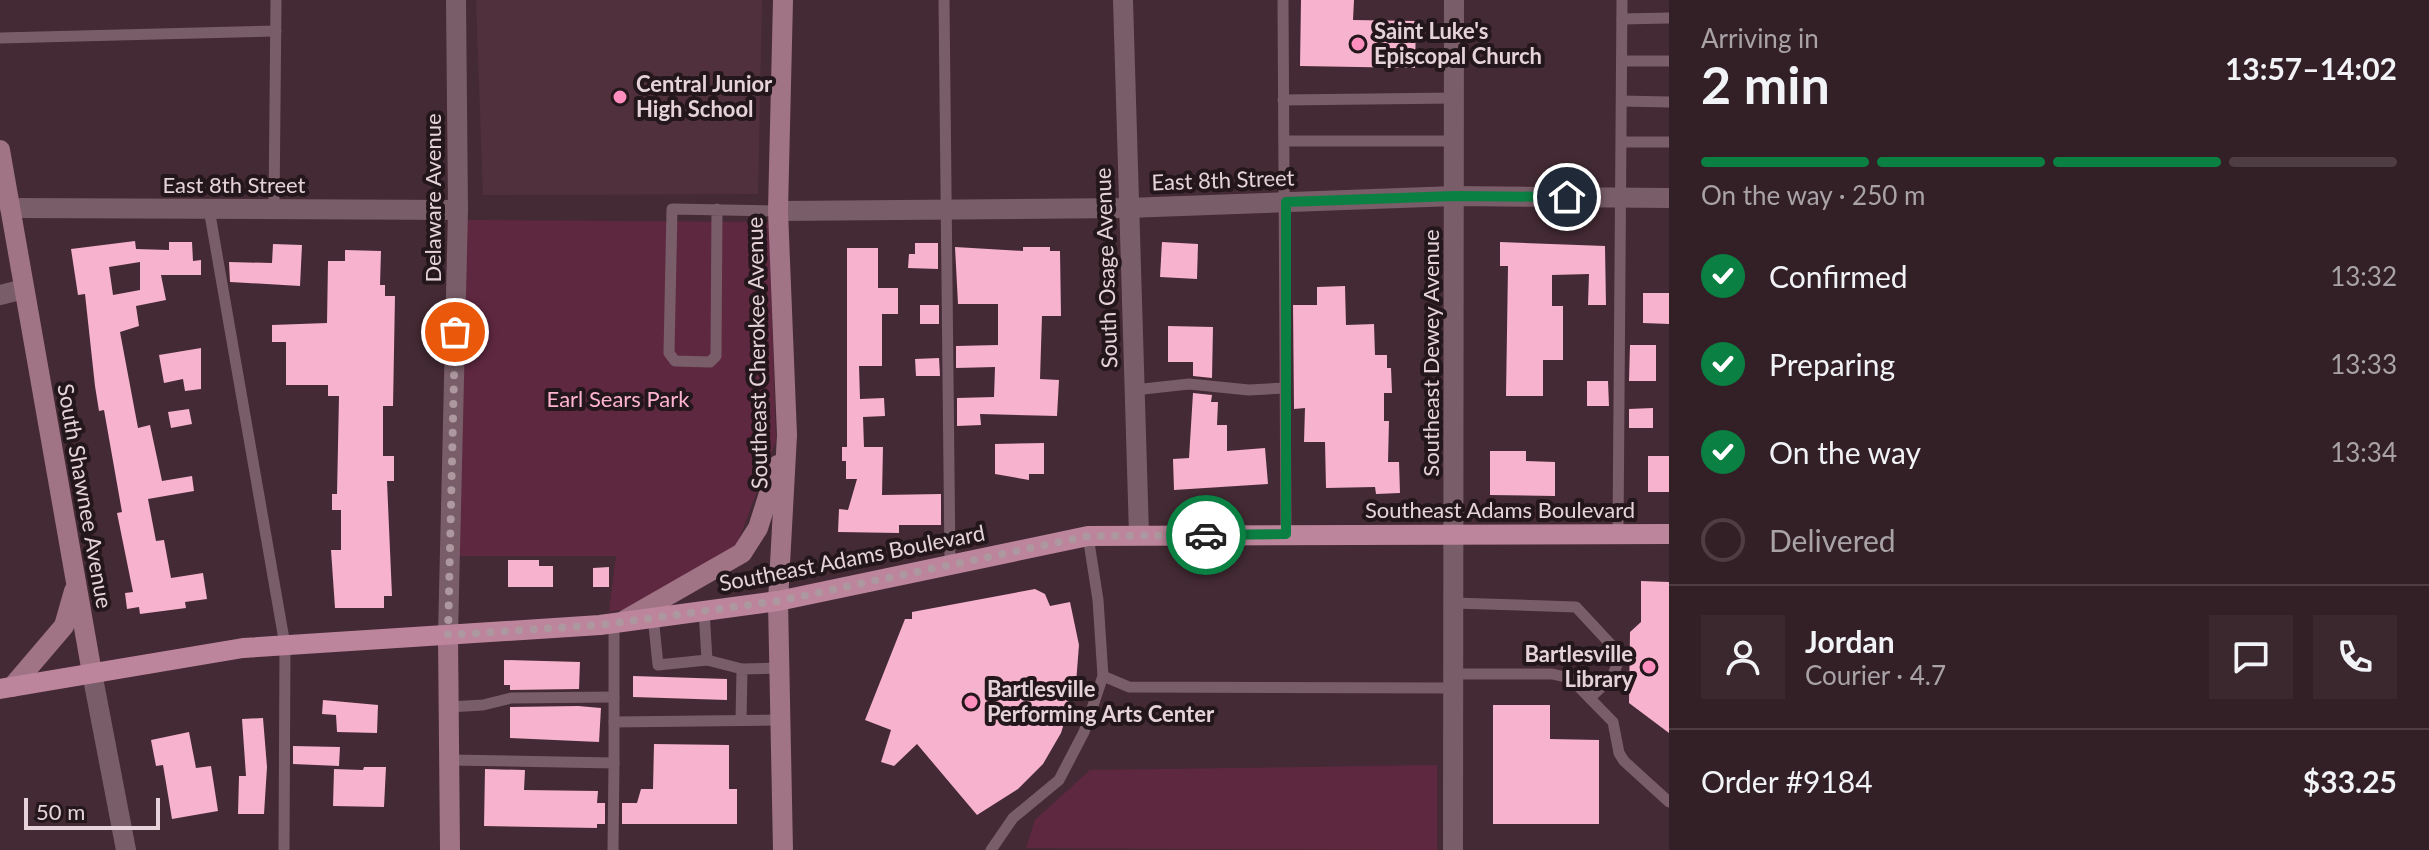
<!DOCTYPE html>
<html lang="en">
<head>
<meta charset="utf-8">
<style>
  body { margin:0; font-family:Lato,sans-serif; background:#3b282f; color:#f1f3f6; height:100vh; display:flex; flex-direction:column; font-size:30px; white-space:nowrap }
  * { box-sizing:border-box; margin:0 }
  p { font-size:26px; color:#a9a3a7 }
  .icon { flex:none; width:44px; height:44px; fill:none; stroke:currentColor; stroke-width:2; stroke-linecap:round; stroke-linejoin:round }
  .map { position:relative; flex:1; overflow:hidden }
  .drawer { display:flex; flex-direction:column; background:#332027; width:760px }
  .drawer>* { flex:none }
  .scale { position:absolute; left:24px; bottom:20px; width:136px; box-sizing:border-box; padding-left:8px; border:4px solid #e5d3d9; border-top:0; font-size:22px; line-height:28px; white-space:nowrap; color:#e5d3d9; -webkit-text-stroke:6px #23171b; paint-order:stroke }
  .pin { position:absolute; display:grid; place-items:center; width:68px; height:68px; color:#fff; margin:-34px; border:4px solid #fff; border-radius:50%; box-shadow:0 2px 8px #0007 }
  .courier { position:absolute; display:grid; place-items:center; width:80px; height:80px; margin:-40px; border:6px solid #0b8043; border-radius:50%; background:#fff; color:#222; box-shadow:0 2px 10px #0007 }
  .summary em { font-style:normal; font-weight:700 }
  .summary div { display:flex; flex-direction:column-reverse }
  .summary { display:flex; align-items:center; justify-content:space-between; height:136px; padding:0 32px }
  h1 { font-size:52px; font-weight:700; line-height:60px }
  .bar { display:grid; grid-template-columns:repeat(4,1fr); gap:12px 8px; align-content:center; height:96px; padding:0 32px }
  .bar i { height:10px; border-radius:6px; background:#4e3e44 }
  .bar .selected { background:#0b8043 }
  .bar p { grid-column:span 4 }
  .line { display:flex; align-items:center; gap:20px; padding:0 32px; border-top:2px solid #4e3e44 }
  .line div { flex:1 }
  .round { display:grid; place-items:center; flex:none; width:84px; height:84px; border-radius:0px; background:#3b282f }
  ol { padding:0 32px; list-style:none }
  li { display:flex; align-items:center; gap:24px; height:88px }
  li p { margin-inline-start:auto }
  li .icon { padding:8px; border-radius:50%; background:#0b8043; color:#fff; stroke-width:4 }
  li:last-child { color:#a9a3a7 }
  li i { width:44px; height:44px; border:4px solid #4e3e44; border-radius:50% }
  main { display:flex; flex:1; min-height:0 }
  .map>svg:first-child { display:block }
</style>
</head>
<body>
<main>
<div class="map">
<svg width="1669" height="850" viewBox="0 0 1669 850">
  <rect width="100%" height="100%" fill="#442a34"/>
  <polygon fill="#51303d" points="476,0 762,0 758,194 483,195"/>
  <g fill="#5f2841">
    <polygon points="467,220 769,222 776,441 736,547 628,609 609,612 616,556 458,556"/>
    <polygon points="1437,765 1437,850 1026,848 1035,820 1090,770"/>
  </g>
  <g fill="#f7b2cd" fill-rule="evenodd">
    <polygon points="1301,0 1354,0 1353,20 1416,21 1415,68 1300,66"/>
    <path d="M135 241 136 249 169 250V242H192L193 261 201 260V275H161L166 300 136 306 139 326 120 332 138 428 150 425 162 481 192 476 194 491 148 499 156 541 164 540 171 578 203 573 207 599 185 602 186 608 140 614 139 607 127 609 125 593 133 592 117 513 122 512 104 410 99 411 95 386 85 294 78 295 71 249ZM140 262V290L113 295 109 267Z"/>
    <polygon points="1162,242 1198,244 1197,279 1160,277"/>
    <polygon points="1500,242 1605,246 1606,305 1588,305 1589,274 1552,275 1552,306 1563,306 1563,360 1543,360 1543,396 1506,396 1508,266 1500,266"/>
    <polygon points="915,243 938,243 938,269 908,268 909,254 915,254"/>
    <polygon points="273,244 302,245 300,286 230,282 229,262 272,263"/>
    <polygon points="955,247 1023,251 1023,247 1050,247 1050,251 1060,251 1061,316 1042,316 1040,379 1059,380 1057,416 980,414 981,425 957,426 957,398 994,397 995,367 956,368 956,346 998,345 998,304 958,304"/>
    <polygon points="847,248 878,248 878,288 898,288 898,314 882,314 882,366 859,366 860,399 884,398 885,416 863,417 864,447 883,447 882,495 941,494 941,525 899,525 899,533 838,532 839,509 848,510 857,479 846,479 846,461 842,461 842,447 847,447"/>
    <polygon points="345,250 381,251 380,285 385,285 385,296 395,296 393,406 383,406 383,456 394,456 394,481 387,481 392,596 384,596 384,608 335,608 331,550 341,550 341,510 332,510 332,494 337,494 339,396 328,396 328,385 286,385 286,342 272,342 272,325 327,323 328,261 345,261"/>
    <polygon points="1345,286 1346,325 1374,324 1375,355 1387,355 1387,368 1391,368 1392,393 1384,393 1384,421 1389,421 1388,462 1399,462 1400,493 1376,494 1375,487 1326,488 1325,442 1304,442 1305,408 1294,409 1293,305 1317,305 1317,287"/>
    <polygon points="1643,293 1669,293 1669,324 1643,323"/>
    <rect x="920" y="305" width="19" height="19"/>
    <polygon points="1168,326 1213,327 1212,378 1193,376 1193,362 1168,362"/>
    <polygon points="1630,345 1656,345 1656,381 1629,381"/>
    <polygon points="201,348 201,389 185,391 183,379 164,383 159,355"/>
    <polygon points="939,358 940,376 916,376 915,359"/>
    <polygon points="1587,381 1608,381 1609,406 1587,406"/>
    <polygon points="1193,393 1212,395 1211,402 1218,402 1217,425 1227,425 1227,451 1265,448 1268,484 1174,490 1173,459 1189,458"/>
    <polygon points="1653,408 1653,428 1629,428 1629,409"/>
    <polygon points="189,409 192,424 171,428 168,412"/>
    <polygon points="1044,443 1044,474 1029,474 1029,480 995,474 995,444"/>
    <polygon points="1490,451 1526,451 1526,461 1555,462 1555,496 1490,495"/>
    <rect x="1648" y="456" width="21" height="36"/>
    <polygon points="508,560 539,560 539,566 553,566 553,587 508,587"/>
    <polygon points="609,567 609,587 593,587 593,568"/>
    <polygon points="1641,581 1669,582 1669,733 1629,703 1630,632 1641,622"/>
    <polygon points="1035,589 1045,594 1050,606 1070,602 1079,645 1076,683 1061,733 1043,764 1018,789 977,815 917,744 894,766 881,762 891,730 865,720 905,619 912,619 912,612"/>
    <polygon points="504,660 580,662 579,689 510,690 510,685 504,685"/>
    <polygon points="633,676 727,679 727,700 633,697"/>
    <polygon points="323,700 378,705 377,733 337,732 336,715 322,714"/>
    <polygon points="1493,705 1550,705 1550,739 1599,740 1599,824 1493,824"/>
    <polygon points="578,706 601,708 599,742 510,738 510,707"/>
    <polygon points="263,718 267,767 264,814 238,814 239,776 246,776 242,719"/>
    <polygon points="189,732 196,768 211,766 218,811 172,819 163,765 156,766 151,740"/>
    <polygon points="654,744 729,745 729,789 737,789 737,824 622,824 622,803 637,803 641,789 653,789"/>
    <polygon points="293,746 340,747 339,766 293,764"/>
    <polygon points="364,767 386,767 384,807 333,806 334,769 363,770"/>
    <polygon points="485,769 525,770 524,790 598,791 597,803 605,803 605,824 597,824 597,828 484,826"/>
  </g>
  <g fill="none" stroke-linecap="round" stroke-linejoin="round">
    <g stroke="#795d68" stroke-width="11">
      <polyline points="944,0 950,565"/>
      <polyline points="1283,0 1286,534"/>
      <polyline points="1622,19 1669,18"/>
      <polyline points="0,38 276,31"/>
      <polyline points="1622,61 1669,61"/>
      <polyline points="1283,100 1455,98"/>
      <polyline points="1622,101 1669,102"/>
      <polyline points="1284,141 1455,141"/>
      <polyline points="1623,142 1669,142"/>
      <polyline points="209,209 285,645 284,850"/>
      <polyline points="274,209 276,0"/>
      <polyline points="717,209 716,356 710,362 675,361 669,353 672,209 778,211"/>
      <polyline points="1134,390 1189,384 1249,390 1284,388"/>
      <polyline points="1618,533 1622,0"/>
      <path d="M1454 603 1576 607 1616 650C1623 672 1604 684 1590 698"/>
      <polyline points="704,610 707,660"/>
      <polyline points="653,616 658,665 707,660 742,669"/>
      <polyline points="1454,674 1552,674 1570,678 1613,722 1619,753 1624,761 1669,802"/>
      <polyline points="1103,676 1129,687 1454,688"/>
      <polyline points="449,707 483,705 511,698 614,697"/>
      <polyline points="741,720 742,669 779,668"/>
      <polyline points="614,722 780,720"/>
      <polyline points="450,760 614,763 613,850"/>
      <polyline points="614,763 614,622"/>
      <polyline points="991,850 1013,818 1059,780 1084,732 1103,676 1098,600 1088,536"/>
    </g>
    <g stroke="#795d68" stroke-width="20">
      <polyline points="1123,0 1139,535"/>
      <polyline points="10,208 458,210"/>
      <polyline points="778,211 1127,208 1455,196 1669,198"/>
      <polyline points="0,295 24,289"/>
      <polyline points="448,635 458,210 456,0"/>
      <polyline points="92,673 126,850"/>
      <polyline points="1453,850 1454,0"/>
    </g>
    <g stroke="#a07485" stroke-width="20">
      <polyline points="0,150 92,673"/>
      <polyline points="625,620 742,553 758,528 778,465"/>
      <polyline points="448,635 450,850"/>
      <polyline points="12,687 64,626 74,591"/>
      <polyline points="783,850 778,601 787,435 778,211 783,0"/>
    </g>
    <polyline stroke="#bd859b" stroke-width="20" points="0,689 243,648 600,625 778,601 1088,536 1669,534"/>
  </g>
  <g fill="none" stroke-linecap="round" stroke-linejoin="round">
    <polyline stroke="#ad989f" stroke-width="8" stroke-dasharray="0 14.4" points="455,332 448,635 600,625 778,601 1088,536 1206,535"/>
    <polyline stroke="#0b8043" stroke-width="10" points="1206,535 1286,534 1286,202 1455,196 1567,197"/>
  </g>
  <g fill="#fe8ebe" stroke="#23171b" stroke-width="3">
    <circle cx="1358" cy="44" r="8"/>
    <circle cx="620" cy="97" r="8"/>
    <circle cx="1649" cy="667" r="8"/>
    <circle cx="971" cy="702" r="8"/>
  </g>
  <g text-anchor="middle" stroke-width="8" stroke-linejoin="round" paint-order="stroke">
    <g font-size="22" font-weight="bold" fill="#e5d3d9" stroke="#23171b" text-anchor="start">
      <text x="1374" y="39">Saint Luke's<tspan x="1374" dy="25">Episcopal Church</tspan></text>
      <text x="636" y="92">Central Junior<tspan x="636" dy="25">High School</tspan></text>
      <text x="1633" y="662" text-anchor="end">Bartlesville<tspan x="1633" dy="25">Library</tspan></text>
      <text x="987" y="697">Bartlesville<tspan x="987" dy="25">Performing Arts Center</tspan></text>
    </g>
    <g font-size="22" fill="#e5d3d9" stroke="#23171b">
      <text transform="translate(1223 180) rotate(-2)" y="8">East 8th Street</text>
      <text x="234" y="193">East 8th Street</text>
      <text transform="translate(433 198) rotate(-90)" y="8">Delaware Avenue</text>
      <text transform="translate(1106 268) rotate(-92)" y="8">South Osage Avenue</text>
      <text transform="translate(757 353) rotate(-91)" y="8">Southeast Cherokee Avenue</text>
      <text transform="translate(1431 353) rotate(-90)" y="8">Southeast Dewey Avenue</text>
      <text transform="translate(85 496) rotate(80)" y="8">South Shawnee Avenue</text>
      <text x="1500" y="518">Southeast Adams Boulevard</text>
      <text transform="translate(852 558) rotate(-11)" y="8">Southeast Adams Boulevard</text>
    </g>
    <g font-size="22" fill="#feb4d1" stroke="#23171b">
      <text x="618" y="407">Earl Sears Park</text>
    </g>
  </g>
</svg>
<div class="scale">50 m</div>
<div class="pin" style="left:455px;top:332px;background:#ea580c"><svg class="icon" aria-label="bag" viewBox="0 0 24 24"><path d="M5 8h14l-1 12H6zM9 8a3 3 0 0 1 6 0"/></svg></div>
<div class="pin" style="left:1567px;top:197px;background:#1f2937"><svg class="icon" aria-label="home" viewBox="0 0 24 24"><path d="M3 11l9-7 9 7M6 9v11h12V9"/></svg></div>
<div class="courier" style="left:1206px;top:535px"><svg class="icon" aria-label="car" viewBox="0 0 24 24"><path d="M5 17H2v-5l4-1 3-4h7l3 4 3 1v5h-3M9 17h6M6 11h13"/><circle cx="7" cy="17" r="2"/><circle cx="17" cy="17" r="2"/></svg></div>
</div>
<section class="drawer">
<div class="summary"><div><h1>2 min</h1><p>Arriving in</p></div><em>13:57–14:02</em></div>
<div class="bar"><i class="selected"></i><i class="selected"></i><i class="selected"></i><i></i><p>On the way · 250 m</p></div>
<ol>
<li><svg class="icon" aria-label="check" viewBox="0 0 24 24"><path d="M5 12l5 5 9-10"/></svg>Confirmed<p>13:32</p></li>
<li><svg class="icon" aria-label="check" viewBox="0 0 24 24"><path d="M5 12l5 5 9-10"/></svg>Preparing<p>13:33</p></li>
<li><svg class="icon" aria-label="check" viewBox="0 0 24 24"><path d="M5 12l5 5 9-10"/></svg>On the way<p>13:34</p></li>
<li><i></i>Delivered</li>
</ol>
<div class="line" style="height:144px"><a class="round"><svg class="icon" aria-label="person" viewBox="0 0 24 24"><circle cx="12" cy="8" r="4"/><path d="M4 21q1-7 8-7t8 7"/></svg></a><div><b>Jordan</b><p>Courier · 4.7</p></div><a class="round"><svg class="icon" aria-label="chat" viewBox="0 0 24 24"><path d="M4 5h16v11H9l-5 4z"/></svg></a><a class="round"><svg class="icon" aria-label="phone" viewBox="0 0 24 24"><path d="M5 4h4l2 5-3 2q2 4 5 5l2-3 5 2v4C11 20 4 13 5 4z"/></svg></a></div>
<div class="line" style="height:104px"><div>Order #9184</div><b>$33.25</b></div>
</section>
</main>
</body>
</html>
